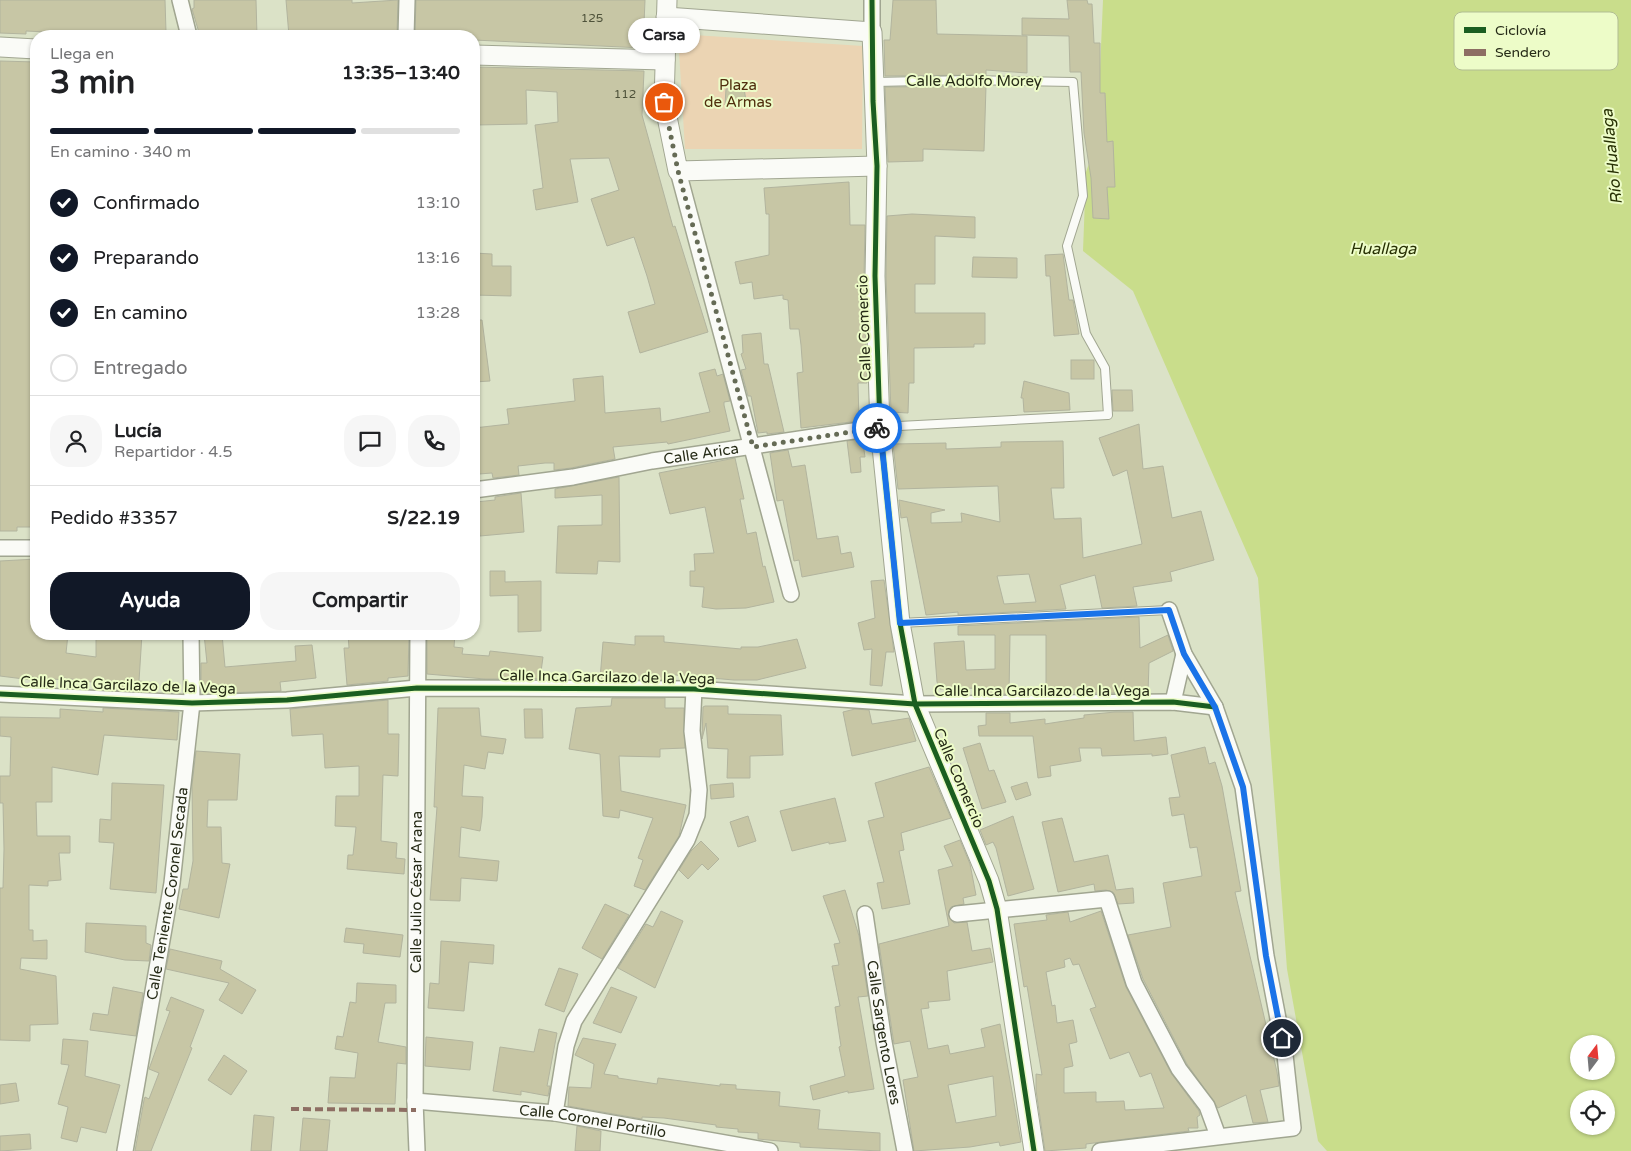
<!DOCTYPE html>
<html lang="es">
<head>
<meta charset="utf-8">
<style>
  body { margin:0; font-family:"Varela Round",sans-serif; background:#f6f6f6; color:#202124; height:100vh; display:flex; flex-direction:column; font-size:19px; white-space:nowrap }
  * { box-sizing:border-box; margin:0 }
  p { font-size:16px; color:#757577 }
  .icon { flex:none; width:28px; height:28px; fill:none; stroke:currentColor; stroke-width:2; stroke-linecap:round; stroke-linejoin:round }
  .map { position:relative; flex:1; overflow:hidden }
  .panel { position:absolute; left:30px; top:30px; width:450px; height:610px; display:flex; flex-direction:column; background:#fff; border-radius:20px; box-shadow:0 1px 4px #0004 }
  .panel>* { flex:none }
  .needle { width:32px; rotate:16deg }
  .fabs { position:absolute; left:1570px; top:1035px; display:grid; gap:10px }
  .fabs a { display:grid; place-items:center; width:45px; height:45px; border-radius:50%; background:#fff; box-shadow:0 1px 4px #0004; font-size:25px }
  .pin { position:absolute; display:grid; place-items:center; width:42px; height:42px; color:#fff; margin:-21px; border:2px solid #fff; border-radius:50%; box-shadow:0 1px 5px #0007 }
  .courier { position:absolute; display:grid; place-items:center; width:50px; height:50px; margin:-25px; border:4px solid #1a73e8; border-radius:50%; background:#fff; color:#222; box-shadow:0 1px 6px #0007 }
  .bubble { position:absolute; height:35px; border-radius:18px; background:#fff; box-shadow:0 1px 4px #0004; font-size:16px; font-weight:800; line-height:35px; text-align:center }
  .summary em { font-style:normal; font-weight:800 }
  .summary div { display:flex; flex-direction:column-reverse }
  .summary { display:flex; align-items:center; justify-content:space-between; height:85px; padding:0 20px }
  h1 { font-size:32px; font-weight:800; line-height:38px }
  .bar { display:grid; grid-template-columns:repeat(4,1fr); gap:8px 5px; align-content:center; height:60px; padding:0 20px }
  .bar i { height:6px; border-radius:4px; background:#e0e0e0 }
  .bar .selected { background:#111827 }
  .bar p { grid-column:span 4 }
  .line { display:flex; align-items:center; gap:12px; padding:0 20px; border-top:1px solid #e0e0e0 }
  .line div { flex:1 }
  .round { display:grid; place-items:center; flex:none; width:52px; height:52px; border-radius:20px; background:#f6f6f6 }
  ol { padding:0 20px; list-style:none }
  li { display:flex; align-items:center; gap:15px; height:55px }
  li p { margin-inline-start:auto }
  li .icon { padding:5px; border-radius:50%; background:#111827; color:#fff; stroke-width:4 }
  li:last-child { color:#757577 }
  li i { width:28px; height:28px; border:2px solid #e0e0e0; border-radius:50% }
  .cta { display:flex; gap:10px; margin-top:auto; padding:10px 20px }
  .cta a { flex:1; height:58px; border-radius:20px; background:#111827; color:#fff; font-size:20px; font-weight:800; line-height:58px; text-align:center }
  .cta a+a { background:#f6f6f6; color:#202124 }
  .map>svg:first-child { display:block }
</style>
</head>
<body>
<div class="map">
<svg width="1631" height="1151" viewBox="0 0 1631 1151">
  <rect width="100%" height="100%" fill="#dbe2c7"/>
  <polygon fill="#ebd4b3" points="678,34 863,46 862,149 685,149"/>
  <path fill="#c9dd8b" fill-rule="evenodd" d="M1103 0H1631V1151H1327L1318 1141 1287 969 1258 578 1133 291 1083 251 1086 172 1097 141ZM1579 1044H1606V1071H1579ZM1579 1099H1606V1126H1579Z"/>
  <g fill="#c7c6a5" stroke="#b2b49e" fill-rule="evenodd">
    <polygon points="0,0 165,0 166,32 106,36 67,36 67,33 26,31 26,34 0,33"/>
    <polygon points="194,0 256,0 257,36 200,36 192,9 194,8"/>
    <polygon points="286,0 352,0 352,3 398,0 397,32 368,32 368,36 289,36"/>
    <polygon points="416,0 645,0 643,48 474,40 474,36 424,36 419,32 415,32"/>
    <polygon points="893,0 936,0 937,34 1027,36 1027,73 986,70 986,75 885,76 884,40 890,40"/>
    <polygon points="1067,0 1087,0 1088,4 1092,4 1094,43 1100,43 1100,93 1105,93 1107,142 1113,141 1115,187 1107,187 1109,219 1093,218 1091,178 1084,133 1081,72 1070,72 1069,36 1022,35 1022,18 1069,19"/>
    <polygon points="0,61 36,62 36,527 17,527 17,531 0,531"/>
    <polygon points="475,67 644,71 642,115 673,227 675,226 708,332 640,353 628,312 655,304 647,276 634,237 607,246 591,199 619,190 609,158 570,159 578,202 536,210 533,190 543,188 535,125 558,122 557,92 526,90 527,124 476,125"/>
    <polygon points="986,86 984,151 923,149 923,161 888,162 885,87"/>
    <polygon points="744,88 746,101 725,105 726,89"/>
    <polygon points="849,182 850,225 865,225 864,276 867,383 858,383 859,421 801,428 797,373 803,372 801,345 799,329 790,329 788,300 783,299 783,295 754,299 752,282 740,284 735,262 769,255 769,214 766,214 764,188"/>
    <polygon points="912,214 975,217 975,238 935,236 935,284 915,284 915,313 985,313 985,344 974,344 974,347 914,348 914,383 909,383 908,413 891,412 886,276 887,216"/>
    <polygon points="474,253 492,254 492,266 511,266 511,296 474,295"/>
    <polygon points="1063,254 1069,300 1073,300 1079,334 1054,336 1050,276 1046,276 1045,255"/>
    <polygon points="973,257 1017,258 1017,278 972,277"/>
    <polygon points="474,320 482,320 490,381 474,382"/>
    <polygon points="761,333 764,364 768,364 784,432 767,434 767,432 758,433 751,396 748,396 741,370 746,369 741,354 743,353 742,335"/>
    <rect x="1071" y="360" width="23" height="19"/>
    <polygon points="715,369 717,376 723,374 730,401 724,402 724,405 730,431 668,444 667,442 613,447 615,459 571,468 554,470 554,463 545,463 518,466 519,475 493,478 492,473 479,474 474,428 509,424 507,409 575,401 573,379 603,376 605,413 660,408 661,422 710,412 699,373"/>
    <polygon points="1024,381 1069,393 1070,410 1024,412 1023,398 1021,398"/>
    <polygon points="1112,390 1132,390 1133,411 1113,411"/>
    <path d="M1139 424 1143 469 1163 466 1172 518 1201 511 1214 560 1170 572 1172 581 1133 587 1137 606 1102 608 1095 575 1060 585 1066 609 958 615V612L926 615 907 517 901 518 899 500 945 510 931 513V523L962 522 961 513 1000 522 998 486 898 489 893 444 946 443V449L1001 447V442L1063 441 1064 488H1051L1054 519 1081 518 1083 558 1142 544 1127 470 1113 476 1099 438ZM1029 574 1036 602 1004 604 997 576Z"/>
    <polygon points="860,439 860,443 863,443 865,457 860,457 861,472 851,473 847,441"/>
    <polygon points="788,450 792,467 805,465 817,539 838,536 841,554 851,552 854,567 802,577 799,560 794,561 783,500 777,501 770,453"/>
    <polygon points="735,458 744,499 740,499 747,534 756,532 763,567 765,566 774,602 746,608 716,609 702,607 704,587 690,586 690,571 695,571 694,554 714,553 705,507 670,514 659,473"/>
    <polygon points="619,477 620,562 598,561 597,574 556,573 558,526 602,525 602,495 555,498 555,489"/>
    <polygon points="521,493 524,532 480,536 476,502 495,500 495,497"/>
    <polygon points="36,559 36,634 68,634 66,653 96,657 96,634 142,634 139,681 156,683 155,692 105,690 105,684 64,678 64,680 32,677 32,680 0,676 0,561"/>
    <polygon points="490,571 505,571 505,582 541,581 541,631 518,632 518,595 490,596"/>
    <polygon points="884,580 894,652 886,652 882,686 870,685 872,649 864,650 858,623 875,618 871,581"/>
    <polygon points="1139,617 1140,648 1168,635 1173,651 1149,663 1148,693 1046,693 1046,635 1010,635 1009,694 981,694 980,688 940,689 937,682 934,643 964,641 966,670 995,669 995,635 958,635 958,626"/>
    <polygon points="204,634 222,634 225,667 296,661 295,646 312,645 316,678 280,682 281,691 223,693 201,688 201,663 207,663"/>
    <polygon points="348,634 380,634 380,636 409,634 408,676 388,678 388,681 347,685 344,648 349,648"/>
    <polygon points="427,634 455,634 454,647 463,648 462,654 489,656 490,651 543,657 540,679 515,677 515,679 485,679 427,674"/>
    <polygon points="635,636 664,636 664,642 741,649 741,647 758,647 797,639 806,668 757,680 734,680 664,674 664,680 600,679 603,642 635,645"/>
    <polygon points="612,698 665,698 665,708 684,708 685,748 660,749 660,757 619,756 621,791 686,805 679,836 645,890 634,886 643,860 638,858 653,818 620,810 619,818 603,816 600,754 569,749 576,708 611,706"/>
    <polygon points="388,700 388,734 399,734 398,776 383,775 381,841 397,843 396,858 405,859 404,874 347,869 348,855 353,855 356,827 335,826 336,796 359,796 359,766 325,768 323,734 292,736 290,709"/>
    <polygon points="705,706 728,706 728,714 781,715 783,755 750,756 750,778 727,778 728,749 708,748 706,723 702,739 703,707"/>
    <polygon points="103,708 179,712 177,740 104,735 98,775 52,767 52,802 36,802 37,836 70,836 70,853 59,853 61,880 48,881 48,886 29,885 29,930 33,930 33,941 47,940 47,959 21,958 20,969 56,976 58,1024 30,1025 30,1041 0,1040 0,888 3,888 4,849 3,803 0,803 0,776 10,776 11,737 0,736 0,717 60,718 60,709 103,712"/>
    <polygon points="438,708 479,708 481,736 506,739 503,754 488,752 485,769 464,765 462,796 483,797 482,817 480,831 461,827 459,857 499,861 497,881 461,878 460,901 430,900 437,807 434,807"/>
    <polygon points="524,709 542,709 543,738 525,738"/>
    <polygon points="855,709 869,710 872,724 909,718 916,741 852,756 843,712"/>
    <polygon points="1115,712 1133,712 1134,741 1166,737 1168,754 1152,756 1152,754 1102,756 1101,748 1079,748 1081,761 1050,766 1051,776 1038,778 1033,736 979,736 978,726 986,725 986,713 1010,713 1010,723 1045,719 1045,724 1084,718 1084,715"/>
    <polygon points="980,743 989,771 994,770 1006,802 982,809 963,748"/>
    <polygon points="1205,747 1209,764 1215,762 1222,786 1241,891 1235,892 1277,1072 1279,1086 1260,1090 1268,1122 1253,1123 1246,1095 1218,1108 1187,1064 1143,979 1128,935 1171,927 1163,883 1202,876 1197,847 1190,848 1184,814 1172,816 1169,798 1180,797 1171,755"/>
    <polygon points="196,751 240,754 237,800 208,800 207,827 221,827 222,863 230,864 219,918 179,909 183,889 188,889 193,861 192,785"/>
    <polygon points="929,767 951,818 901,833 904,850 899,851 910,904 882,909 877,883 884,882 868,821 884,817 875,783"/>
    <polygon points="1027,782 1031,795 1016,800 1011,787"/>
    <polygon points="112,783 164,785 156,893 110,889 114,843 99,842 100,819 111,820"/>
    <polygon points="733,783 734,797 711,799 710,785"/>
    <polygon points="835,798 846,841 829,844 829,842 792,851 780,811"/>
    <polygon points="748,816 756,841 738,847 730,822"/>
    <polygon points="1013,816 1034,889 1008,896 996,848 993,842 986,845 980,830"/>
    <polygon points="1062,818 1074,862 1108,855 1116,890 1133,888 1134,903 1118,904 1113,892 1106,890 1095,891 1094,884 1058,892 1042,822"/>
    <path d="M960 840 970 864 976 895 963 898 964 904 951 907 948 915 954 923 967 922 972 951 990 948 993 962 947 971 950 1000 928 1002 929 1008 921 1009 928 1049 948 1045 950 1054 985 1047 981 1029 1000 1024 1021 1142 1000 1146 999 1142 970 1147 914 1151 903 1080 918 1077 910 1041 894 1044 879 944 949 926 938 870 953 866 944 846ZM993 1076 996 1116 956 1123 948 1085Z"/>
    <polygon points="701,841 719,859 708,870 702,864 688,879 679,870 691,851"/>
    <polygon points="845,890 859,936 868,996 858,997 874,1089 848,1093 848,1091 813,1100 810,1086 845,1076 839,1047 841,1046 835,1007 840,1006 832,966 839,965 834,944 840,943 823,896"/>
    <polygon points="605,904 629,915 602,959 582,948"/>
    <polygon points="661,911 683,921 655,988 618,968 646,924 653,927"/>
    <path d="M1101 911 1126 987 1171 1073 1199 1111 1200 1115 1197 1117 1198 1128H1188L1189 1131 1086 1144V1148L1045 1151 1036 1090V1074L1042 1075 1027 986 1024 987 1014 924 1047 920 1046 915 1068 912 1070 922ZM1070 958 1073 965 1079 964 1096 1007 1090 1009 1110 1059 1129 1052 1140 1077 1151 1073 1164 1108 1125 1110 1124 1101 1096 1102V1092L1064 1093V1068L1073 1066 1069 1044 1077 1042 1073 1020 1057 1023 1055 1005 1052 1006 1046 972 1065 967 1064 960Z"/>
    <polygon points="86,923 146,926 146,943 151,945 149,961 125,960 85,952"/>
    <polygon points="346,928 403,935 400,957 363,953 364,944 344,942"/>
    <polygon points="441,941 494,945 493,964 469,962 464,1011 428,1008 430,983 439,984"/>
    <polygon points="170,949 222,961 220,969 256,990 242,1014 219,1000 229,983 166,969"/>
    <polygon points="559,968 578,974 564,1012 545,1005"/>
    <polygon points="357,983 396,985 396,1003 385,1003 378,1042 406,1047 406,1064 397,1063 395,1104 328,1103 330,1077 355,1078 358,1053 335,1049 337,1036 343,1037 350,1002 356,1003"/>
    <polygon points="113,987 143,993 136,1036 90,1030 93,1013 108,1015"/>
    <polygon points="611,987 637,997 621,1033 593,1023"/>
    <polygon points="171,997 204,1010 190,1047 192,1048 151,1151 135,1151 144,1100 145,1097 149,1099 159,1073 149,1069 170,1011 166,1010"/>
    <polygon points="539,1029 557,1033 547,1086 550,1086 548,1096 521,1091 521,1095 493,1091 500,1047 534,1052"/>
    <polygon points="426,1037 473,1042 470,1070 425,1066"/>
    <polygon points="583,1038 616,1044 604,1074 618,1076 618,1078 657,1084 658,1078 720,1086 720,1084 736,1085 736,1089 780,1092 779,1106 820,1110 818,1129 880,1133 880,1151 800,1147 800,1143 758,1139 758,1133 738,1132 738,1129 716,1127 716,1125 664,1118 642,1117 642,1119 568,1106 569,1087 591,1088 594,1064 575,1055"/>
    <polygon points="63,1039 88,1041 85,1076 120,1085 106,1133 81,1127 77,1142 61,1138 68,1107 58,1104 69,1065 61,1064"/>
    <polygon points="224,1055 247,1071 231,1095 208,1080"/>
    <polygon points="16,1083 19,1101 0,1104 0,1085"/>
    <polygon points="254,1115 274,1117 271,1151 251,1151"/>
    <polygon points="303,1118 330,1120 327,1151 300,1151"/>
    <polygon points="577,1126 601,1131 600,1151 575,1151"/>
    <polygon points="30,1134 31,1149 0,1151 0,1136"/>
  </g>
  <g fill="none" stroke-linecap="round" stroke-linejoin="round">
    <defs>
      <g id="service">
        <polyline points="875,82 968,80 1073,82 1083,196 1067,246 1086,334 1105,368 1108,415 880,427"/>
        <polyline points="900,623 1169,610"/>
      </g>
      <g id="minor">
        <polyline points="180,0 189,36"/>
        <polyline points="872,0 872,32"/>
        <polyline points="406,36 407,0"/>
        <polyline points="678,171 791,594"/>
        <path id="s1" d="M474 490 573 477 652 461 880 427"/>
        <polyline points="0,548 36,548"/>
        <polyline points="0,694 192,703 287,700 417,688 694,689 915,704 1173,702 1215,707"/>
        <polyline points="1173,702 1184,654"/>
        <path id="s2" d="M865 914 884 1042 905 1151"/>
        <polyline points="957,914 1107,899 1134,983 1179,1069 1207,1106 1218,1136"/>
        <path id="s3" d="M415 1101 555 1113 770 1151"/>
        <polyline points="555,1113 566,1046 574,1021 687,840 697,815 699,790 692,731 694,689"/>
        <path id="s4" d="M125 1151 172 883 192 703 191 634"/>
        <path id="s5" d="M417 1151 415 1101 418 634"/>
        <polyline points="1100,1151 1293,1128 1285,1055 1266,956 1243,787 1215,707 1184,654 1169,610"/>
      </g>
      <g id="tertiary">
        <polyline points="667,0 664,102 678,171 877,166"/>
        <polyline points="666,17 872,32 877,166 875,276 880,427 900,623 915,704 989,881 997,909 1034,1151"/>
        <polyline points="0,47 36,49"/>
        <polyline points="474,55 665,60"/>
      </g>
    </defs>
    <use href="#service" stroke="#a1a691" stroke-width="10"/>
    <use href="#minor" stroke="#a1a691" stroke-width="18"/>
    <use href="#tertiary" stroke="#a1a691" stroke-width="21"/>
    <use href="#service" stroke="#fafbf7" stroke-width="8"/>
    <use href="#minor" stroke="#fafbf7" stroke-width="15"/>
    <use href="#tertiary" stroke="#fafbf7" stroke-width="19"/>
    <polyline stroke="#8d6e63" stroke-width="4" stroke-dasharray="8 4" stroke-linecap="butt" points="291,1109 416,1110"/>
    <defs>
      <g id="cycleway">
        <polyline points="872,0 873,101 877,166 875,276 880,427 900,623 915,704 989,881 997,909 1034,1151"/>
        <polyline points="0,694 192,703 287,700 417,688 694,689 915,704 1173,702 1215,707"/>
      </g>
    </defs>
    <use href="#cycleway" stroke="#edfcc8" stroke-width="8"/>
    <use href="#cycleway" stroke="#1b5e20" stroke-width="5"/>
  </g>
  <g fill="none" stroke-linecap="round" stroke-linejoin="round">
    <polyline stroke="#656b55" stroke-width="5" stroke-dasharray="0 9" points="664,102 678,171 753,447 877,428"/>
    <polyline stroke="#1a73e8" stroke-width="6" points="877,428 880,427 900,623 1169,610 1184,654 1215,707 1243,787 1266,956 1282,1038"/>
  </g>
  <g text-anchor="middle" stroke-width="4" stroke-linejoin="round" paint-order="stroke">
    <g font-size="12" fill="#4e523a">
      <text x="592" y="22">125</text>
      <text x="625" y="98">112</text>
    </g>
    <g font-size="15" fill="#262b17" stroke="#edfcc8">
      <text x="974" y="86">Calle Adolfo Morey</text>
      <text transform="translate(864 328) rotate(-92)" y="5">Calle Comercio</text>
      <text dy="5" stroke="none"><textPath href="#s1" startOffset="230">Calle Arica</textPath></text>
      <text transform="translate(607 677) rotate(1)" y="5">Calle Inca Garcilazo de la Vega</text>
      <text transform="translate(128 685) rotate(2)" y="5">Calle Inca Garcilazo de la Vega</text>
      <text x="1042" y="696">Calle Inca Garcilazo de la Vega</text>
      <text transform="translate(959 778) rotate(67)" y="5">Calle Comercio</text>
      <text dy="5" stroke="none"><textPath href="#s5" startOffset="259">Calle Julio César Arana</textPath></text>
      <text dy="5" stroke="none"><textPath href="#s4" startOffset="261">Calle Teniente Coronel Secada</textPath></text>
      <text dy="5" stroke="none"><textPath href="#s2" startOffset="120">Calle Sargento Lores</textPath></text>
      <text dy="5" stroke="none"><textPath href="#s3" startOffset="179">Calle Coronel Portillo</textPath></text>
    </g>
    <g font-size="15" fill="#502e0e" stroke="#edfcc8">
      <text x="738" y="90">Plaza<tspan x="738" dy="17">de Armas</tspan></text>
    </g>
    <g font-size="16" font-style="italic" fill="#273003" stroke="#edfcc8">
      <text transform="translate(1611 157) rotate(-96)" y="6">Río Huallaga</text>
      <text x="1383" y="254">Huallaga</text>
    </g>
  </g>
  <rect x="1454" y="12" width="164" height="58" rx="8" fill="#edfcc8" stroke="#b1bd93" stroke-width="1"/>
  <rect x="1464" y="27" width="22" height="6" fill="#1b5e20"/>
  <rect x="1464" y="49" width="22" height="7" fill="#8d6e63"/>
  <g font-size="14" fill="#262b17">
    <text x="1495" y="35">Ciclovía</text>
    <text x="1495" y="57">Sendero</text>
  </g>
</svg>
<div class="fabs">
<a><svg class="needle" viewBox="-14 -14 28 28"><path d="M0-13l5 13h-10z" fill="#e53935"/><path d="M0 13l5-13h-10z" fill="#757577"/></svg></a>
<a><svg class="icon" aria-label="locate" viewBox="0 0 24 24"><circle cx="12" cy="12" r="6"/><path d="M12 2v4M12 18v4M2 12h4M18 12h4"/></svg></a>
</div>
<div class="pin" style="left:664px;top:102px;background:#ea580c"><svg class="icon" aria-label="bag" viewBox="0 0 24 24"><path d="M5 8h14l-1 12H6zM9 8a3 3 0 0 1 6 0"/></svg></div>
<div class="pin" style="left:1282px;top:1038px;background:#1f2937"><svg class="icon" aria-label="home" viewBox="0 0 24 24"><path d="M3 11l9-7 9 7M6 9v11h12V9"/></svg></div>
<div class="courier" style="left:877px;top:428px"><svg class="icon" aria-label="bike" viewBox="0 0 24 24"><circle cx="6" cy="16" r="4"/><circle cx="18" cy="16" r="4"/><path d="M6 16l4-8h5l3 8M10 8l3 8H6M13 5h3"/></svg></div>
<div class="bubble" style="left:628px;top:18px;width:72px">Carsa</div>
<section class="panel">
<div class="summary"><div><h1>3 min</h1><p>Llega en</p></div><em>13:35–13:40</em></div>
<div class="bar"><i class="selected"></i><i class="selected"></i><i class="selected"></i><i></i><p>En camino · 340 m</p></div>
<ol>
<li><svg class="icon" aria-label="check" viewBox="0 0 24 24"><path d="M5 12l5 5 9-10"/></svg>Confirmado<p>13:10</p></li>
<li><svg class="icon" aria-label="check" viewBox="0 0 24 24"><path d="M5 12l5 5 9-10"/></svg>Preparando<p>13:16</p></li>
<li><svg class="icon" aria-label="check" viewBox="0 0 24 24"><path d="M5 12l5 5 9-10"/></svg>En camino<p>13:28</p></li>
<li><i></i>Entregado</li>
</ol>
<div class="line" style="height:90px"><a class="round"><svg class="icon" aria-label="person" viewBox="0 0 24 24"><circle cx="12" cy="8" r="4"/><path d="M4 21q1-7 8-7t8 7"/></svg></a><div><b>Lucía</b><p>Repartidor · 4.5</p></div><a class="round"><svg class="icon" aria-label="chat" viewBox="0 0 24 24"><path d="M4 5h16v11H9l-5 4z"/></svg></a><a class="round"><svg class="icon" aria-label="phone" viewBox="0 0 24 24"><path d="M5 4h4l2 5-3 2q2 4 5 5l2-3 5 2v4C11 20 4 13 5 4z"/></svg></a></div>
<div class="line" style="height:65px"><div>Pedido #3357</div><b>S/22.19</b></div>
<div class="cta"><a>Ayuda</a><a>Compartir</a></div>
</section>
</div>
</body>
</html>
